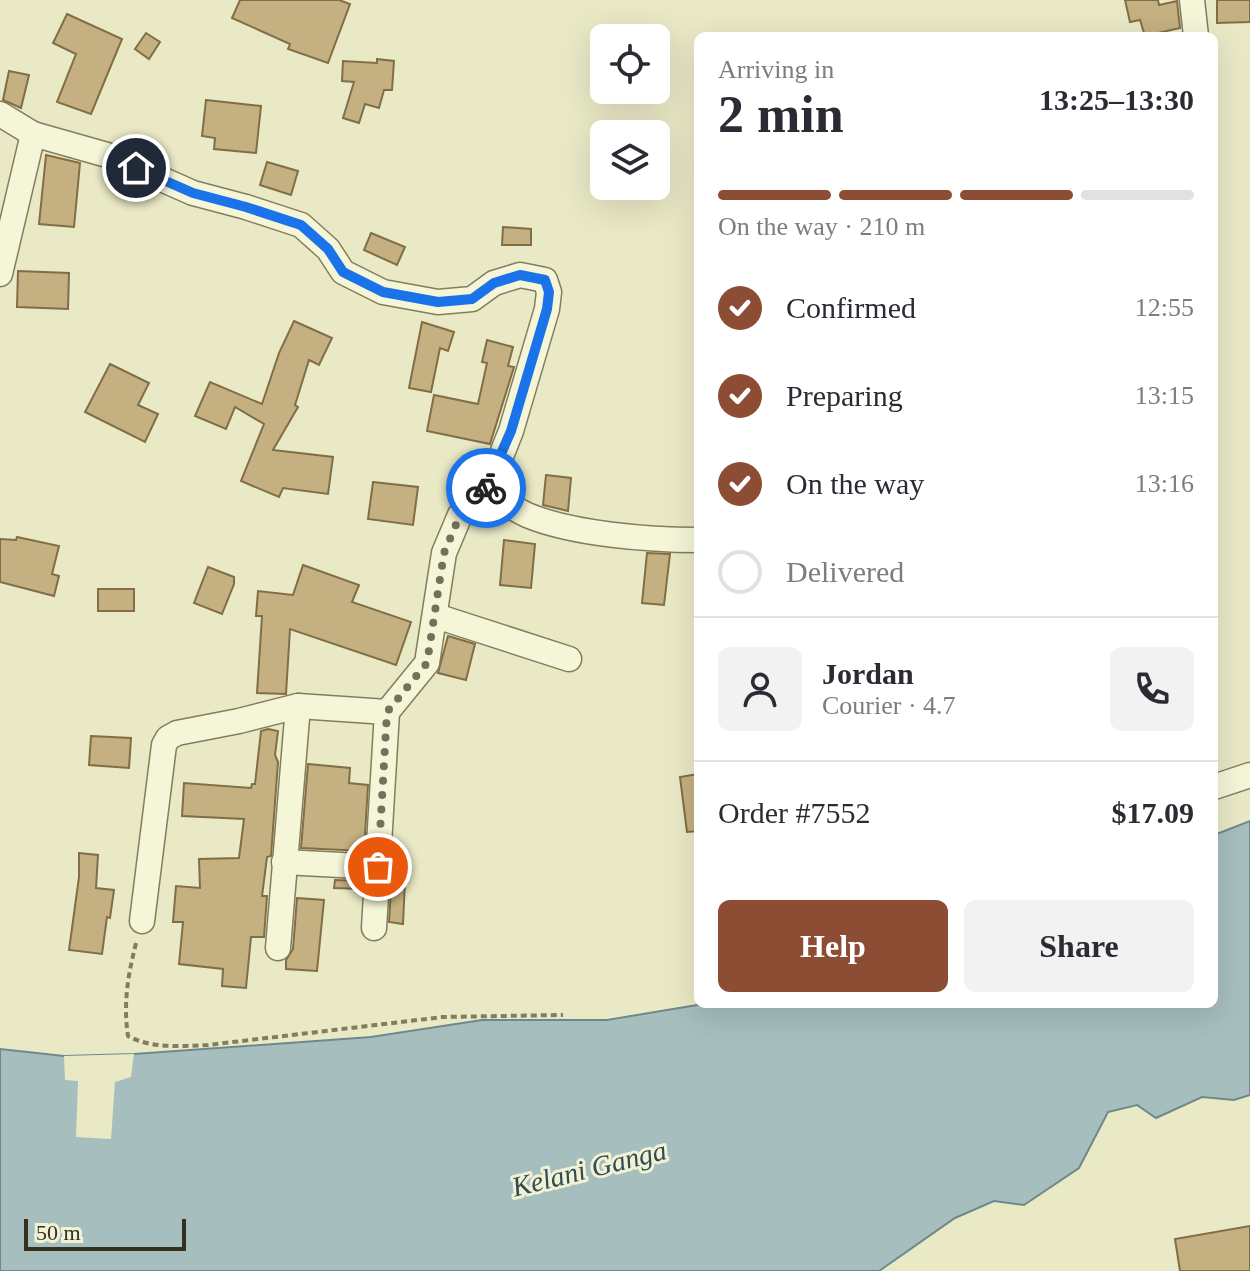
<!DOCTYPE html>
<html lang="en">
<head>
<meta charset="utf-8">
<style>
  body { margin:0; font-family:Georgia,serif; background:#f2f2f3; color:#2b2b33; height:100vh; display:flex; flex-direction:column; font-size:30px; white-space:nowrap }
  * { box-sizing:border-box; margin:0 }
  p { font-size:26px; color:#7c7c81 }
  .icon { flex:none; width:44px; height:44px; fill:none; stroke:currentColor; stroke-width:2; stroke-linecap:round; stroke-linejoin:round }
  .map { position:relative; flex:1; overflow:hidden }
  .details { position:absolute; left:694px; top:32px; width:524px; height:976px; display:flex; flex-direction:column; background:#fff; border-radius:12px; box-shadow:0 8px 32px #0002 }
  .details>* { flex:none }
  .tools { position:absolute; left:590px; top:24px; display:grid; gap:16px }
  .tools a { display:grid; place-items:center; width:80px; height:80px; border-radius:12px; background:#fff; box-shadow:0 8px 32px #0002; font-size:40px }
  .scale { position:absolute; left:24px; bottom:20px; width:162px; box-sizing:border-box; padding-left:8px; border:4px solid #353020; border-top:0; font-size:22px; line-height:28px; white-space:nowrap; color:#353020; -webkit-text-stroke:6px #f1f2d5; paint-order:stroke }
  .pin { position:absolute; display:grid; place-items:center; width:68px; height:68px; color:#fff; margin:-34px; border:4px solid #fff; border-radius:50%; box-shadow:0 2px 8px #0007 }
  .courier { position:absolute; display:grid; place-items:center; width:80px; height:80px; margin:-40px; border:6px solid #1a73e8; border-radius:50%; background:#fff; color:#222; box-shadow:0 2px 10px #0007 }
  .overview em { font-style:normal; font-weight:600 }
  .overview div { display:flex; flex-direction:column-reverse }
  .overview { display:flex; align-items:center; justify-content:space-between; height:136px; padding:0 24px }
  h1 { font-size:52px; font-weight:600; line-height:60px }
  .bar { display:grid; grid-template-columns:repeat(4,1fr); gap:12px 8px; align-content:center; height:96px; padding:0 24px }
  .bar i { height:10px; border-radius:6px; background:#e1e1e2 }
  .bar .on { background:#8c4d34 }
  .bar p { grid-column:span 4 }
  .line { display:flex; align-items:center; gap:20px; padding:0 24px; border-top:2px solid #e1e1e2 }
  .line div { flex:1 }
  .round { display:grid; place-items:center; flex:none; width:84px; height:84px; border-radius:12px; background:#f2f2f3 }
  ol { padding:0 24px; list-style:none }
  li { display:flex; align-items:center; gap:24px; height:88px }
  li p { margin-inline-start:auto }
  li .icon { padding:8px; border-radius:50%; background:#8c4d34; color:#fff; stroke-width:4 }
  li:last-child { color:#7c7c81 }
  li i { width:44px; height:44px; border:4px solid #e1e1e2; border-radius:50% }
  .action { display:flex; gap:16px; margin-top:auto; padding:16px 24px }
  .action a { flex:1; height:92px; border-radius:12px; background:#8c4d34; color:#fff; font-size:32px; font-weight:600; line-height:92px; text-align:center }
  .action a+a { background:#f2f2f3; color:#2b2b33 }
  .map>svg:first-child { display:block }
</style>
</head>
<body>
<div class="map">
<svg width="1250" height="1271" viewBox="0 0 1250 1271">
  <rect width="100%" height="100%" fill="#e9e9c6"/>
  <polygon fill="#a7bebe" stroke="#6f898b" stroke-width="2" points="1250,821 1250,1095 1234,1100 1202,1097 1156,1118 1137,1105 1108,1112 1079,1168 1024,1205 994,1201 955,1218 879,1271 0,1271 0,1049 64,1056 134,1054 371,1037 482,1020 607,1020 703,1004 1214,1004 1214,835"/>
  <polygon fill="#e9e9c6" points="134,1054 131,1077 115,1082 111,1139 76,1137 78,1081 65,1080 64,1056"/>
  <g fill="#c4b080" stroke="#806e46" stroke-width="2">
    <polygon points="240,0 339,0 350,4 328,63 288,49 290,44 232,18"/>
    <polygon points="1125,0 1158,0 1159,5 1177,1 1180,28 1145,36 1140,20 1130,22"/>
    <polygon points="1217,0 1250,0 1250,22 1217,23"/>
    <polygon points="67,14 122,39 91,114 57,102 76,54 53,43"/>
    <polygon points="146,33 160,42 149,59 135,49"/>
    <polygon points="377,59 394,61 392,90 384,90 379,108 365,104 359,123 343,118 354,82 342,81 343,61 377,63"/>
    <polygon points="9,71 29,75 21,108 3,100"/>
    <polygon points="206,100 261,106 256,153 214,149 215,138 202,136"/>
    <polygon points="46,155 80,163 74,227 39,224"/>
    <polygon points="267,162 298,171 291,195 260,185"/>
    <polygon points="503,227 531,229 531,245 502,245"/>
    <polygon points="371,233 405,247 397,265 364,250"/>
    <polygon points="18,271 69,273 68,309 17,307"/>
    <polygon points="294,321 332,338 319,365 309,360 295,405 298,407 273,450 333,457 328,494 283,488 279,497 241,481 264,424 235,407 226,429 195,416 210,382 262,404 279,353"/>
    <polygon points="422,322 454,332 448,351 440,348 431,392 409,388"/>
    <polygon points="487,340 513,347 508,366 514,367 490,444 427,431 434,395 478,404 487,363 482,362"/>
    <polygon points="110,364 149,383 138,405 158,414 145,442 85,412"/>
    <polygon points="546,475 571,478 568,511 543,505"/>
    <polygon points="373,482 418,487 413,525 368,519"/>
    <polygon points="17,537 59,546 52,574 59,576 54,596 0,582 0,539 16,540"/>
    <polygon points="504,540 535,544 531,588 500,585"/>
    <polygon points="647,553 670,554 664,605 642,603"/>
    <polygon points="303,565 359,585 352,602 411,622 396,665 290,629 286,694 257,693 262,616 256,616 258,591 293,595"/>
    <polygon points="208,567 234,577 234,584 222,614 194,603"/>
    <rect x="98" y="589" width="36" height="22"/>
    <polygon points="448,636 475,644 466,680 438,673"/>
    <polygon points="268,729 278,731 275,755 278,762 271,856 267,857 262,896 267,896 264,937 251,937 246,988 222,986 223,969 179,964 183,922 173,922 176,886 200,888 199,859 239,858 244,819 182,816 184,783 251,788 252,784 255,784 261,731"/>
    <polygon points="91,736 131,738 129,768 89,765"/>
    <polygon points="308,764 350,768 349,783 368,785 364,851 301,848"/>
    <polygon points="698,774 698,831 687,832 680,777"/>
    <polygon points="79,853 98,855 96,888 114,890 110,918 107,917 102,954 69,950 79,877"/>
    <polygon points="393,858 406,859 403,924 389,922"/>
    <polygon points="335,880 362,881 361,889 334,888"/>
    <polygon points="297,898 324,900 317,971 286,969 286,960 293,949"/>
    <polygon points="1250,1226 1250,1271 1180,1271 1175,1239"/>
  </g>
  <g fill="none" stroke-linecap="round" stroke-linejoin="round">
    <defs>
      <g id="minor">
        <polyline points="1192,0 1196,36"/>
        <polyline points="0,114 33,134 107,155 193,193 246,207 301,225 328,249 343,272 383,292 438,302 472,299 494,283 520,275 545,280 549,292 547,309 511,431 490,484 460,515 444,553 427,663 387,712 374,928"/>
        <polyline points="0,274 33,134"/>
        <path d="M484 490C498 498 512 508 527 515 572 534 649 540 698 540"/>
        <polyline points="436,616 569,659"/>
        <polyline points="1214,787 1250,775"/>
        <polyline points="284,862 378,867"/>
        <polyline points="142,921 164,745 168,738 177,733 239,721 298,706 387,712"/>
        <polyline points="278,948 298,706"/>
      </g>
    </defs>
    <use href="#minor" stroke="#837d5e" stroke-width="27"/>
    <path stroke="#837d5e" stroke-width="4" stroke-dasharray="6 4" stroke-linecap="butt" d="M136 943C128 975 123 1003 128 1036 152 1049 181 1046 208 1045L443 1017 563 1015"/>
    <use href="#minor" stroke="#f5f5d8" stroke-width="24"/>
  </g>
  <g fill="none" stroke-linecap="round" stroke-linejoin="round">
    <polyline stroke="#74715a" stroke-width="8" stroke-dasharray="0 14.4" points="378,867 387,712 427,663 444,553 460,515 486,488"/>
    <polyline stroke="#1a73e8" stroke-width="10" points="136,168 193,193 246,207 301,225 328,249 343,272 383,292 438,302 472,299 494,283 520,275 545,280 549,292 547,309 511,431 486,488"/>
  </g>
  <g text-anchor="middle" stroke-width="6" stroke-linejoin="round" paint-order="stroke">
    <g font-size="28" font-style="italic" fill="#314b53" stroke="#f1f2d5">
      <text transform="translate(589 1168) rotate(-14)" y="10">Kelani Ganga</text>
    </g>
  </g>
</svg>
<div class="tools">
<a><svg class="icon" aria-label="locate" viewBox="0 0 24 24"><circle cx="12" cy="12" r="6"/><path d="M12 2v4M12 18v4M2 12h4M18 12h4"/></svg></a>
<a><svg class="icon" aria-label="layers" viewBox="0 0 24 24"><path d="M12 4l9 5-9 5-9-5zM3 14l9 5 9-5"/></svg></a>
</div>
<div class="scale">50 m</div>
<div class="pin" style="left:378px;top:867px;background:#ea580c"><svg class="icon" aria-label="bag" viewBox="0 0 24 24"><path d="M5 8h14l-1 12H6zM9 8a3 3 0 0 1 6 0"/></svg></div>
<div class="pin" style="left:136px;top:168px;background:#1f2937"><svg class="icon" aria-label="home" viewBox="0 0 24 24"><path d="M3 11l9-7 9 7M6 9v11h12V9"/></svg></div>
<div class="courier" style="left:486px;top:488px"><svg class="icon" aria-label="bike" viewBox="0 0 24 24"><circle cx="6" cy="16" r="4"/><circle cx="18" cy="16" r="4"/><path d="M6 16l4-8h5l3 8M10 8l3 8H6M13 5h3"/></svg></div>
<section class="details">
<div class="overview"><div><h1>2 min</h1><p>Arriving in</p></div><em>13:25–13:30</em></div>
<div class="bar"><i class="on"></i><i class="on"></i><i class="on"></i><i></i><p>On the way · 210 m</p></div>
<ol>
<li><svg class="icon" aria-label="check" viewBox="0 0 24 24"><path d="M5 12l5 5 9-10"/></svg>Confirmed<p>12:55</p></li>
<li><svg class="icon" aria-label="check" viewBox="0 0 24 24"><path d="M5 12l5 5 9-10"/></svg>Preparing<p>13:15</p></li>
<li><svg class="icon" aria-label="check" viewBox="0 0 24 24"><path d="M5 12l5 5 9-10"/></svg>On the way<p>13:16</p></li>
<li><i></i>Delivered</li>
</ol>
<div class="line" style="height:144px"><a class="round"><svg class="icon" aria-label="person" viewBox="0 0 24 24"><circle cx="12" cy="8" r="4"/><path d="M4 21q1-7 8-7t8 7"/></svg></a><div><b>Jordan</b><p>Courier · 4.7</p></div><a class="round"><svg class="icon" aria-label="phone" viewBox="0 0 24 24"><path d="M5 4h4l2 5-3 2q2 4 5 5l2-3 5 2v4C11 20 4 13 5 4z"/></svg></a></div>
<div class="line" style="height:104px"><div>Order #7552</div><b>$17.09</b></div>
<div class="action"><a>Help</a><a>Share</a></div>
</section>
</div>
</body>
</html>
